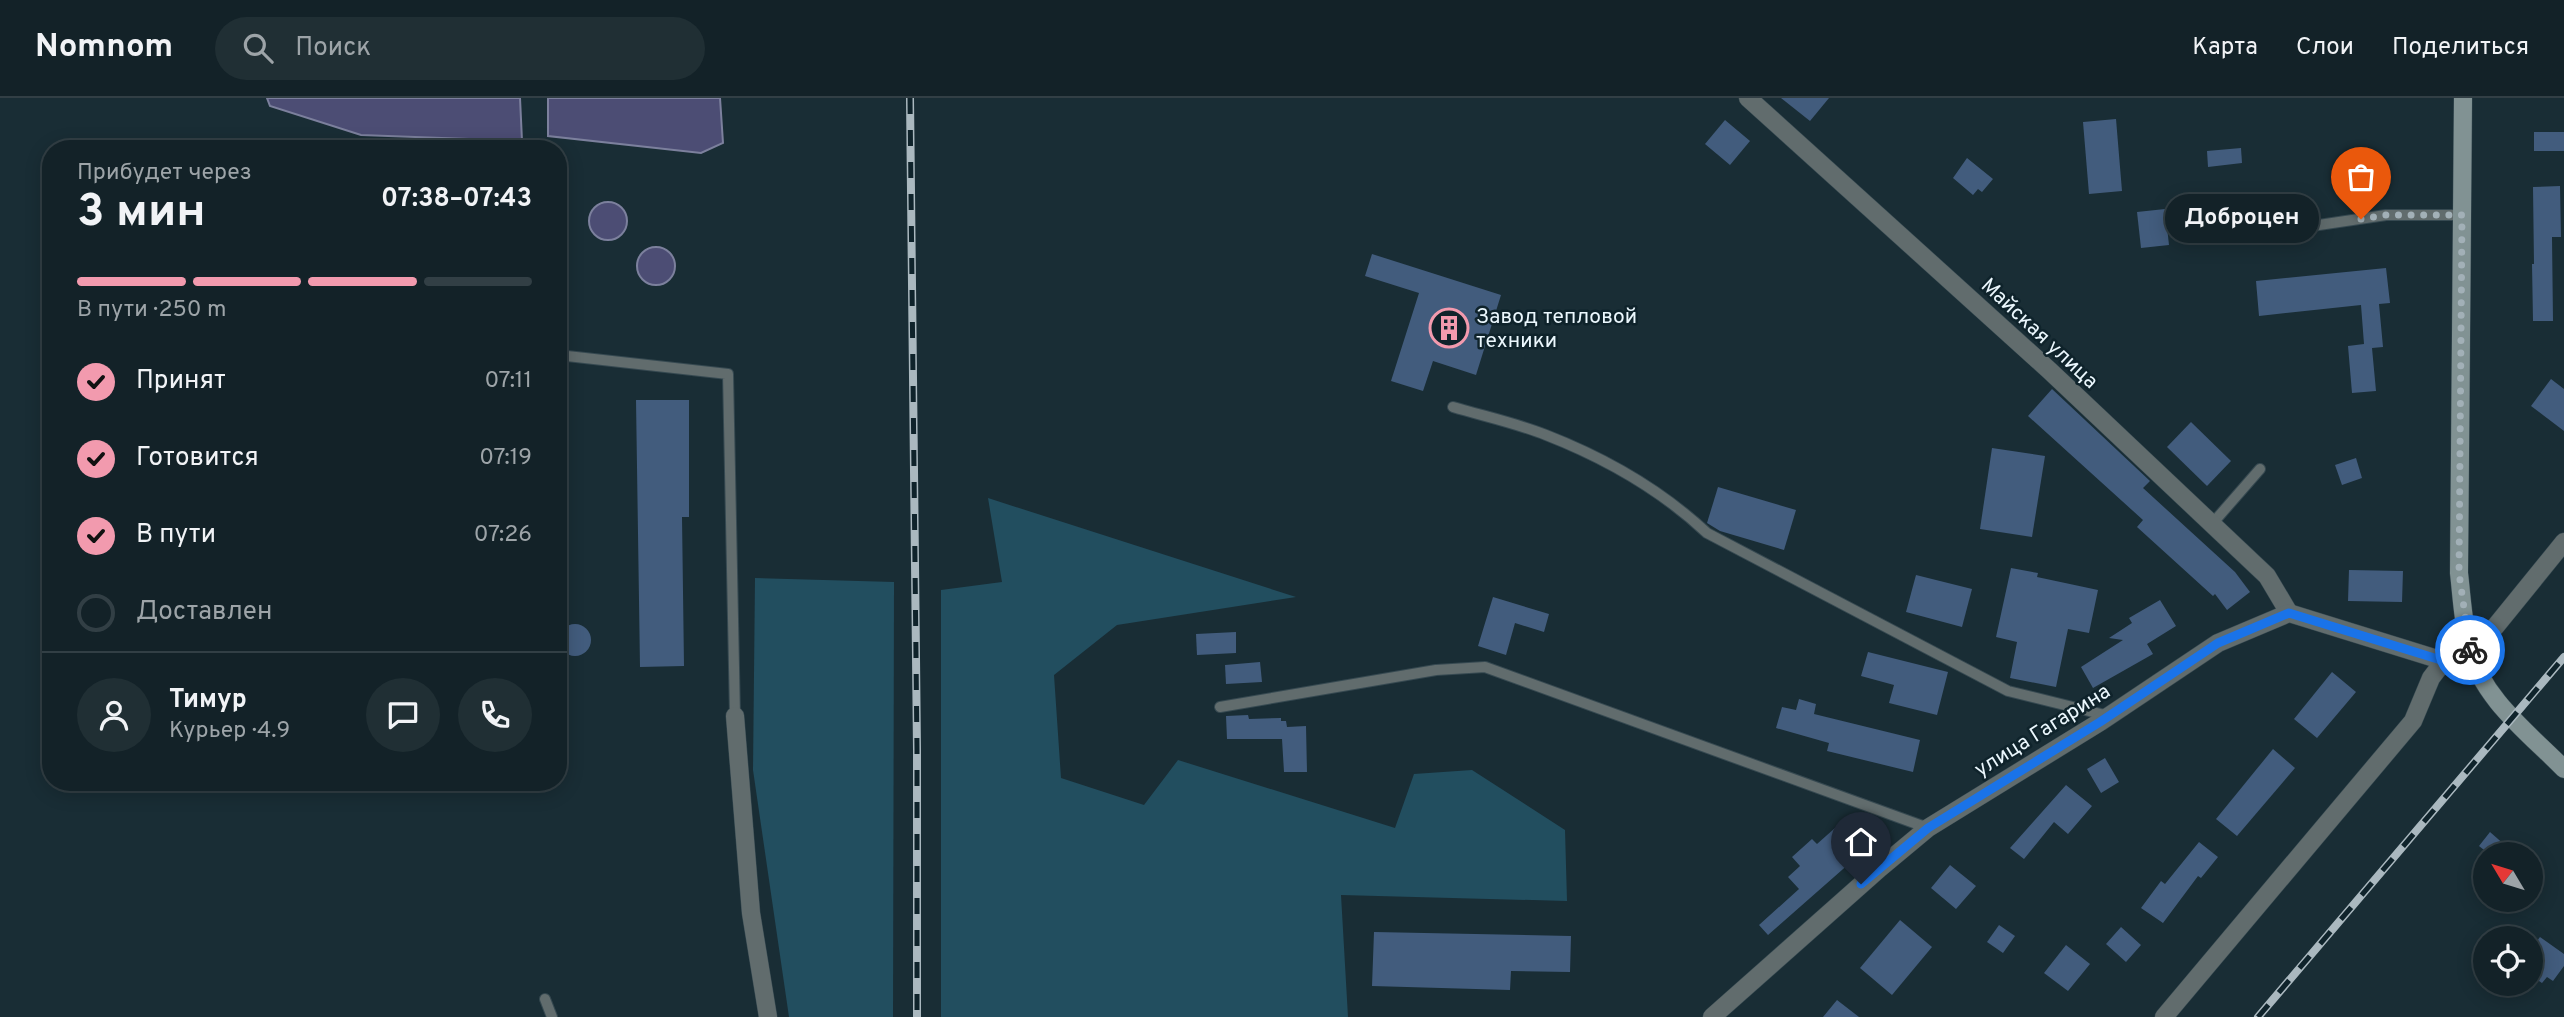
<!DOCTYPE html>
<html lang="ru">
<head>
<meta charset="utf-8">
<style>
  body { margin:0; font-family:Overpass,sans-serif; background:#202f34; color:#f1f3f6; height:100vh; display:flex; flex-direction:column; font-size:26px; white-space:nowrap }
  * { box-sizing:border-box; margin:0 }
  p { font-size:23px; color:#9da4a8 }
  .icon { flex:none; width:38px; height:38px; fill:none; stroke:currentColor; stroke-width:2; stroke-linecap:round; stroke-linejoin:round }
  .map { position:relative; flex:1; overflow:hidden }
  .sheet { position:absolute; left:42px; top:42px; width:525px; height:651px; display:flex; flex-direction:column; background:#132228; border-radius:28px; box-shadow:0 4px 18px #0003,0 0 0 2px #323f45 }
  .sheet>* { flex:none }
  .needle { width:46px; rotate:308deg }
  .controls { position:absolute; left:2473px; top:744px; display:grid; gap:14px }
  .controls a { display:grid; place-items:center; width:70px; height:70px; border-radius:50%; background:#132228; box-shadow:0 4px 18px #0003,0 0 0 2px #323f45; font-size:35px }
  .pin { position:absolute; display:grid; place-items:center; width:60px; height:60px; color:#fff; margin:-72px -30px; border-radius:50% 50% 50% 0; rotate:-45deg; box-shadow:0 0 7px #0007 }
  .pin .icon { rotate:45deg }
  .courier { position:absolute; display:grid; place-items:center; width:70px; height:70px; margin:-35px; border:5px solid #1a73e8; border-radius:50%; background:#fff; color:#222; box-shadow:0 2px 9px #0007 }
  .bubble { position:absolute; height:49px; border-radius:24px; background:#132228; box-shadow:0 4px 18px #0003,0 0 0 2px #323f45; font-size:23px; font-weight:700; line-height:49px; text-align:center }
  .overview em { font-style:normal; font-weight:700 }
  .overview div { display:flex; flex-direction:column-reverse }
  .overview { display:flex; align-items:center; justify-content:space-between; height:119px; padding:0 35px }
  h1 { font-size:46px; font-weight:700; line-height:52px }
  .bar { display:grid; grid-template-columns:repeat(4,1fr); gap:10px 7px; align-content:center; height:84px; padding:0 35px }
  .bar i { height:9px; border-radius:5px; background:#323f45 }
  .bar .on { background:#f29aae }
  .bar p { grid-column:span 4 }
  .line { display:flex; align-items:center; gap:18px; padding:0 35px; border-top:2px solid #323f45 }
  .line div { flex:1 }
  .round { display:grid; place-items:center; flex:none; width:74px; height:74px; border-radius:37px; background:#202f34 }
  ol { padding:0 35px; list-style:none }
  li { display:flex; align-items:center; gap:21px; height:77px }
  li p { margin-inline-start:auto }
  li .icon { padding:7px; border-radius:50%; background:#f29aae; color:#111; stroke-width:4 }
  li:last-child { color:#9da4a8 }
  li i { width:38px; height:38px; border:4px solid #323f45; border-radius:50% }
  header { display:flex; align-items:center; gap:42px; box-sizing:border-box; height:98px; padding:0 35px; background:#132228; border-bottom:2px solid #323f45 }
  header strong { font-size:33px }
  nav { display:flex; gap:38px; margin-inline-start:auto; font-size:24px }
  .search { width:490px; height:63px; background:#202f34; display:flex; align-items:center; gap:18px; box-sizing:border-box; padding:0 24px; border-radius:38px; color:#9da4a8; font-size:26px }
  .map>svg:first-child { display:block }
</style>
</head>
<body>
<header>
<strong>Nomnom</strong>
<div class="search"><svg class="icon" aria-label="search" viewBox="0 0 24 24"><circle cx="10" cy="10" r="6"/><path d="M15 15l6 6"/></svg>Поиск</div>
<nav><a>Карта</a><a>Слои</a><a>Поделиться</a></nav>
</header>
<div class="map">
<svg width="2564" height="919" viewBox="0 0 2564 919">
  <rect width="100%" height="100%" fill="#192d35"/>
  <g fill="#224e5f">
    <polygon points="988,400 1296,499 1117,527 1054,577 1061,680 1144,707 1178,662 1395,730 1414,676 1472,672 1565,732 1567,803 1341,797 1348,919 941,919 941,492 1002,484"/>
    <polygon points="755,480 894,484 893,919 789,919 753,672"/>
  </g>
  <g fill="#4c4d74" stroke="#7c809d" stroke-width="2">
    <polygon points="267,0 520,0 522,43 361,37 270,8"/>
    <polygon points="548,0 720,0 723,45 701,55 548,38"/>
    <circle cx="608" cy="123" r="19"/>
    <circle cx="656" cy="168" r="19"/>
  </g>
  <g fill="#425c7d">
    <polygon points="1781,0 1829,0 1810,23"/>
    <polygon points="2116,21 2122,93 2089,96 2083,24"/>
    <polygon points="1725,22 1750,43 1730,67 1705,46"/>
    <rect x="2534" y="34" width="30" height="19"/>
    <polygon points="2241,50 2242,65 2208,69 2207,53"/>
    <polygon points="1967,60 1993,81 1982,94 1978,91 1973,97 1953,80"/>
    <polygon points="2560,88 2561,139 2552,139 2553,223 2533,223 2532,166 2534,166 2533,89"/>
    <polygon points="2165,111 2169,147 2141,150 2137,114"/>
    <polygon points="1372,156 1501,197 1476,277 1433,263 1423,293 1391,283 1419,195 1365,178"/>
    <polygon points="2386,170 2390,205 2379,206 2383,249 2372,250 2376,293 2352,295 2348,248 2364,246 2361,207 2259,218 2256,183"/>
    <polygon points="2551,281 2564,291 2564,333 2531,308"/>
    <polygon points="2052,291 2150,383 2143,390 2235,474 2250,494 2227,512 2215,496 2213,498 2137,429 2143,422 2028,318"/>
    <polygon points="636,302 689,302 689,419 682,419 684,568 640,569"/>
    <polygon points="2191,324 2231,363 2207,388 2167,349"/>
    <polygon points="1992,350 2045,358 2032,439 1980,431"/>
    <polygon points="2356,360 2362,380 2342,387 2335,367"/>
    <polygon points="1718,389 1796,412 1784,452 1720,433 1707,425"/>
    <polygon points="2011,470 2038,475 2037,479 2098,492 2089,535 2068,531 2056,589 2010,580 2017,544 1996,539"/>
    <polygon points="2349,472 2403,473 2402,504 2348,503"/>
    <polygon points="1916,477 1972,491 1962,529 1906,514"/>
    <polygon points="1493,499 1549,516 1544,534 1515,525 1506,557 1478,548"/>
    <polygon points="2160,502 2176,528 2147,546 2153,556 2093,590 2081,569 2123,542 2109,540 2132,525 2129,520"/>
    <circle cx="575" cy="542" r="16"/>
    <polygon points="1236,534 1236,555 1197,557 1196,536"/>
    <polygon points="1868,554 1948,574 1937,617 1889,605 1894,587 1861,578"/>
    <polygon points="1260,564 1262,584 1226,586 1225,567"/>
    <polygon points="2332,574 2356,594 2317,640 2294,621"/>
    <polygon points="1799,601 1816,606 1814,616 1920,642 1913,674 1827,653 1829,645 1776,630 1782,609 1796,612"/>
    <polygon points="1248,617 1249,621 1281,620 1281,623 1286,623 1287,629 1306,628 1307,674 1284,674 1282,641 1227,641 1226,618"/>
    <polygon points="2273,651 2295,670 2237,738 2216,721"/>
    <polygon points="2105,660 2119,684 2101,695 2087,671"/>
    <polygon points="2066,687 2092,708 2068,736 2054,724 2024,761 2010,750"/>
    <polygon points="1835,730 1859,757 1768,837 1759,827 1799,791 1788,779 1800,768 1792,759 1812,741 1817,746"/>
    <polygon points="2490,734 2506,748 2500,756 2489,756 2479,748"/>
    <polygon points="2199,744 2218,759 2201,780 2198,778 2163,825 2141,810 2161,783 2165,786"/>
    <polygon points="1950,767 1976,788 1956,811 1931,790"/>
    <polygon points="1900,822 1932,849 1892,897 1860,870"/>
    <polygon points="1999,827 2015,838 2003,855 1987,844"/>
    <polygon points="2121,829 2141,847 2126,864 2106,846"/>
    <polygon points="1374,834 1571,838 1570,874 1511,873 1510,892 1372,888"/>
    <polygon points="2540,839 2564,856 2564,868 2553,883 2547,879 2542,885 2530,877 2530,852"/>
    <polygon points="2066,847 2090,866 2068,893 2044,875"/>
    <polygon points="1837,902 1859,919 1823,919"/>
  </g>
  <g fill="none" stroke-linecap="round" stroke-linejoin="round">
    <defs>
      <g id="service">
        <polyline points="2285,132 2386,117 2462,117"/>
        <polyline points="558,257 728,276 735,618"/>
        <path d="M1453 309C1483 318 1516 325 1546 337 1605 360 1661 392 1707 435L2008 593 2109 618"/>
        <polyline points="2212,426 2260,371"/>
        <polyline points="1220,609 1436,572 1485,569 1928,730"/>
        <polyline points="545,901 552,919"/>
      </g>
      <g id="minor">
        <polyline points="1748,0 2050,273 2267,478 2289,515"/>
        <polyline points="735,618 751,815 768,919"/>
        <polyline points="1712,919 1880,770 1928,730 2100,624 2218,545 2289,515 2444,563 2470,554 2495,529 2564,444"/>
        <polyline points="2164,919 2413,623 2431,580 2444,563"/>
      </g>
      <path id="secondary" d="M2463 0 2459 475C2462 501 2463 527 2470 551 2482 601 2530 636 2564 671"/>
    </defs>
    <use href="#service" stroke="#364951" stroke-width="12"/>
    <use href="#minor" stroke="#364951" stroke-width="19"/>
    <use href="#secondary" stroke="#364951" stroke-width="19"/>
    <use href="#service" stroke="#616c6d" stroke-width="10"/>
    <use href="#minor" stroke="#616c6d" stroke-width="18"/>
    <use href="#secondary" stroke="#819293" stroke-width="18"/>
    <defs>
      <g id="rail">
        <polyline points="910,0 917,652 917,919"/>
        <polyline points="2258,919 2564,559"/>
      </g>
    </defs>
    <use href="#rail" stroke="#aab8bf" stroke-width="8"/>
    <use href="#rail" stroke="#0f232b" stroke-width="5" stroke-dasharray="16" stroke-linecap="butt"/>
  </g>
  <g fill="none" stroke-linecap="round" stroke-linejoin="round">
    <polyline stroke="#a2b0b7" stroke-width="7" stroke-dasharray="0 12.6" points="2361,121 2386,117 2462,117 2459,475 2470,552"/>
    <polyline stroke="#1a73e8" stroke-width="9" points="1861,786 1928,730 2100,624 2218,545 2289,515 2444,563 2470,552"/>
  </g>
  <defs>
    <symbol id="building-ring" viewBox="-11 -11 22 22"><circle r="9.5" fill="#0f232b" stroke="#f29aae" stroke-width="1.5"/><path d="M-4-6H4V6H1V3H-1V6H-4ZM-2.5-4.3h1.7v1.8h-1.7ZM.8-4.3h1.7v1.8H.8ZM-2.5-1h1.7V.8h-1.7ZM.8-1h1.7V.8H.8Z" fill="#f29aae"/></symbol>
  </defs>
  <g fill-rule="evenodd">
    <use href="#building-ring" x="1427" y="208" width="44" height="44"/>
  </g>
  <g text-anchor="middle" stroke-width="5" stroke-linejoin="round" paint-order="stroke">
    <g font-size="21" fill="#ebf7fd" stroke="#0f232b" text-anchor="start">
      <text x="1476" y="225">Завод тепловой<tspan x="1476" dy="24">техники</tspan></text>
    </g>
    <g font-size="21" fill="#ebf7fd" stroke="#0f232b">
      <text transform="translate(2040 235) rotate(43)" y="7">Майская улица</text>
      <text transform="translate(2042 632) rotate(-32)" y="7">улица Гагарина</text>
    </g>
  </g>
</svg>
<div class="controls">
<a><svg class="needle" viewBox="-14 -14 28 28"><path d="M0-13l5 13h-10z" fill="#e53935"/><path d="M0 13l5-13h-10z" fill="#9da4a8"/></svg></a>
<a><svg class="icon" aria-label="locate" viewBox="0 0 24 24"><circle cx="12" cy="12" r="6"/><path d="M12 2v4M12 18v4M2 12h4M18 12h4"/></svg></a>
</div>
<div class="pin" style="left:2361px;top:121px;background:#ea580c"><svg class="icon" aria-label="bag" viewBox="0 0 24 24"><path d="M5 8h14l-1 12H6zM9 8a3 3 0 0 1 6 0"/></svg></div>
<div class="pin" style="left:1861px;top:786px;background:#1f2937"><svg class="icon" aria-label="home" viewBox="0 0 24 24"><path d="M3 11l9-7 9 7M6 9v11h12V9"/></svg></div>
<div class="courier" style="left:2470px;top:552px"><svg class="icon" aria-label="bike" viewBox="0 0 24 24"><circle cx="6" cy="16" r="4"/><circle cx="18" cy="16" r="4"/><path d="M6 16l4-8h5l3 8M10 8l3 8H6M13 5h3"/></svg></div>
<div class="bubble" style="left:2165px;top:96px;width:154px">Доброцен</div>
<section class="sheet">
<div class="overview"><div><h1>3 мин</h1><p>Прибудет через</p></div><em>07:38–07:43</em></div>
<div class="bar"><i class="on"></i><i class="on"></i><i class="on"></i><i></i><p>В пути · 250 m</p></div>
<ol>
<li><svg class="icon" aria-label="check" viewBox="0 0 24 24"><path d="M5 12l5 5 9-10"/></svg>Принят<p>07:11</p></li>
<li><svg class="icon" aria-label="check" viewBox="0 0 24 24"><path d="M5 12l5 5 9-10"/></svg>Готовится<p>07:19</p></li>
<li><svg class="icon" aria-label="check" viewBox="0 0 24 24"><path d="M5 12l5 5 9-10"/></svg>В пути<p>07:26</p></li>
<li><i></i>Доставлен</li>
</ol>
<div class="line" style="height:126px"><a class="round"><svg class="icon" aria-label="person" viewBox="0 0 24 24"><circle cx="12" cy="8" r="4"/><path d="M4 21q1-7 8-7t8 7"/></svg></a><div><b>Тимур</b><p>Курьер · 4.9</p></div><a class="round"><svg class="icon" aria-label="chat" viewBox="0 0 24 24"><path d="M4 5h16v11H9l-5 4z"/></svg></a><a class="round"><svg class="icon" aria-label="phone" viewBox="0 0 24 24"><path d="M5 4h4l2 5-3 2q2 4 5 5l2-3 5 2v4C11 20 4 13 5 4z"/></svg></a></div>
</section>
</div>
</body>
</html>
